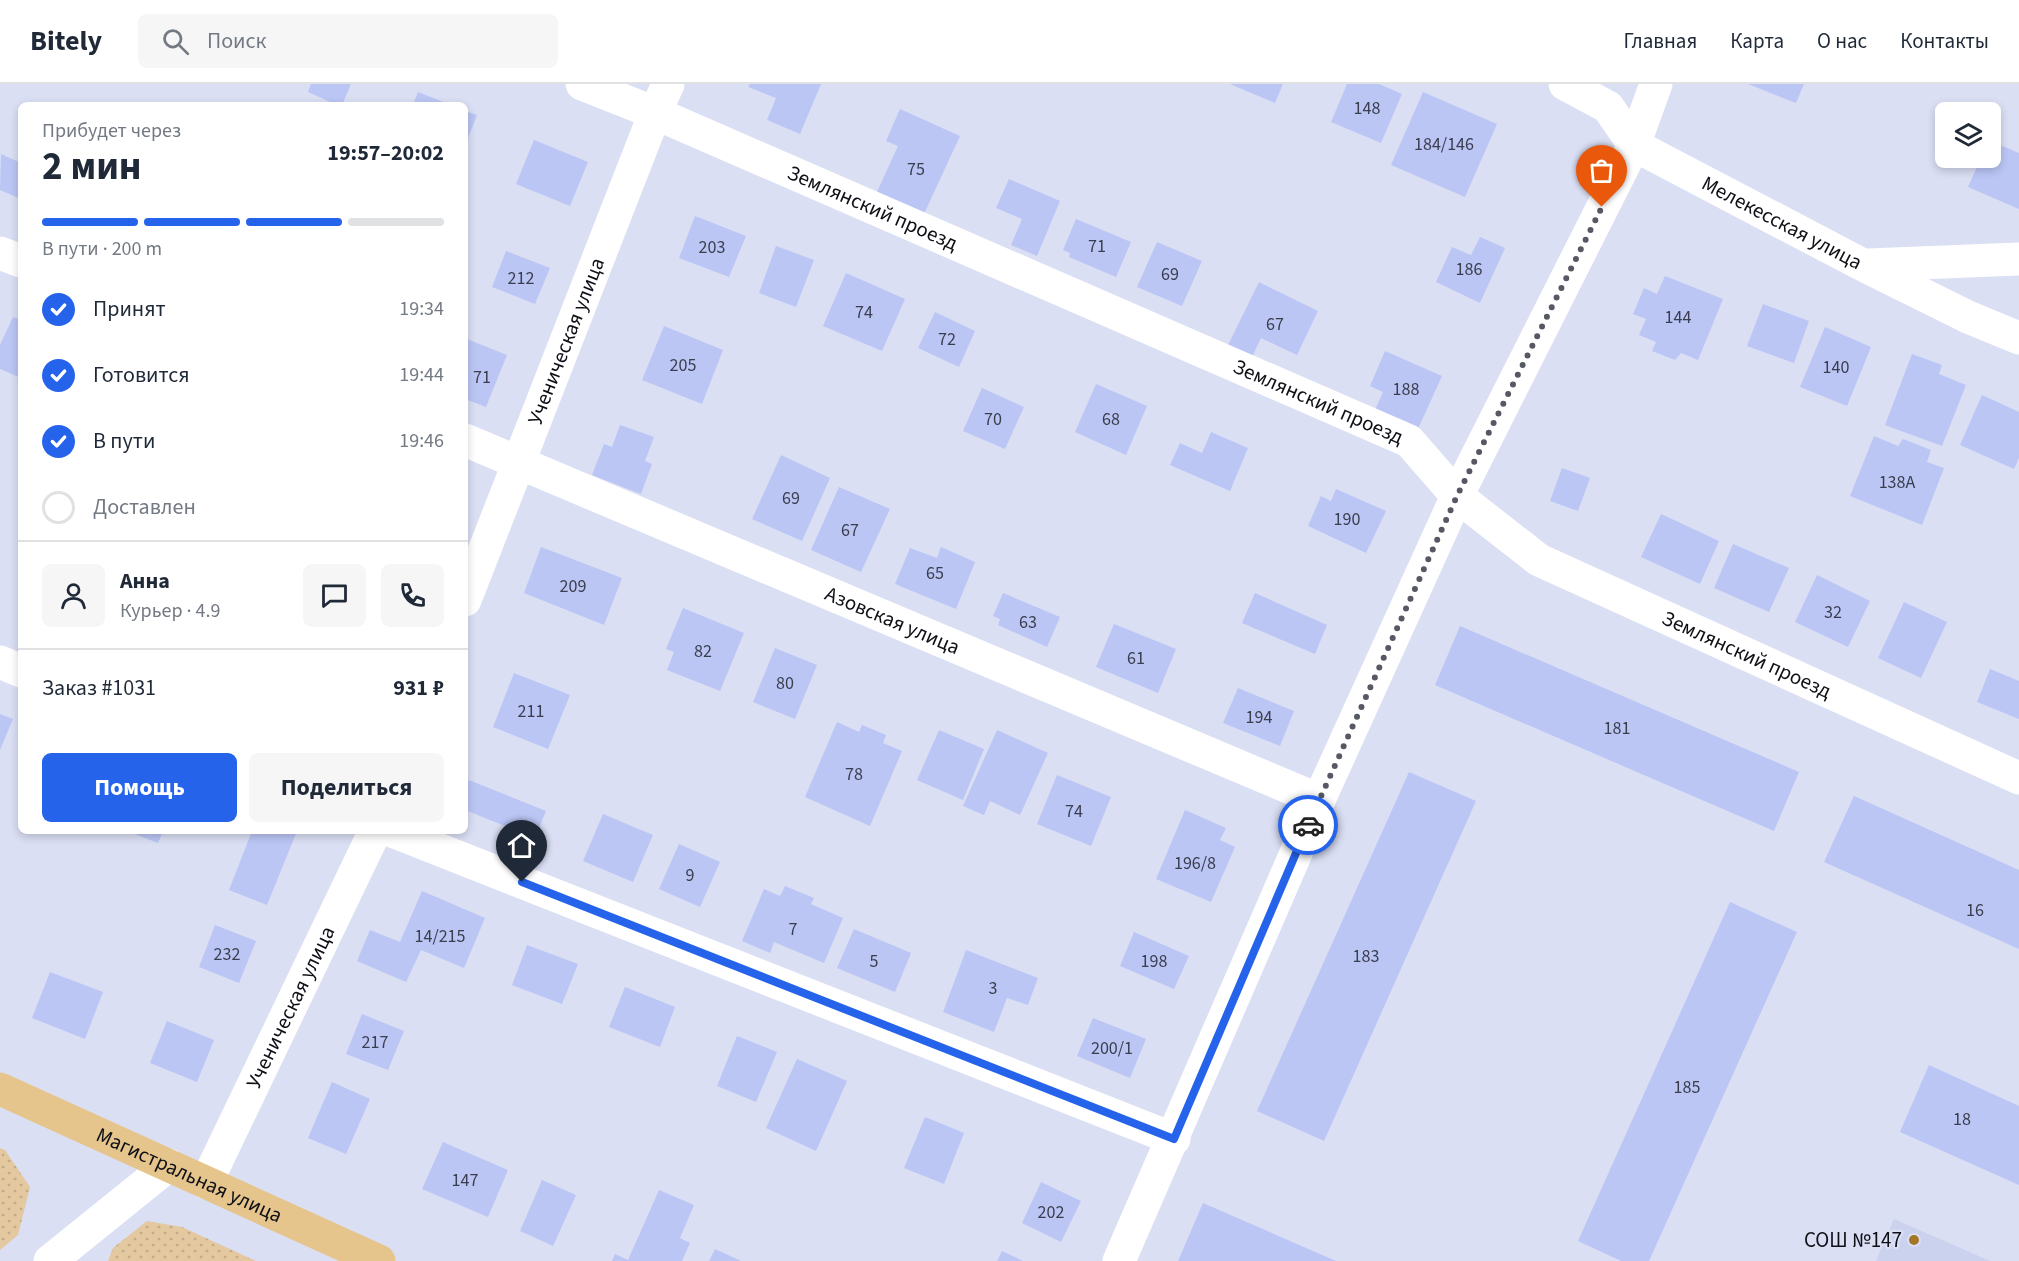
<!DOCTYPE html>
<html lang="ru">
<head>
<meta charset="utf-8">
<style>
  body { margin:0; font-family:"Source Sans 3",sans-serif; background:#f6f6f7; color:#1f2937; height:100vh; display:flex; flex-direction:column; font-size:22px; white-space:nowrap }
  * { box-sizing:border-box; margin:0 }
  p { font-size:20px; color:#747a83 }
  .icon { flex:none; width:33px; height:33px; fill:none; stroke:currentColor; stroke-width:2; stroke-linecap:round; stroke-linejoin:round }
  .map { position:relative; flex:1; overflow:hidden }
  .drawer { position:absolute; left:18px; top:18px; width:450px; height:732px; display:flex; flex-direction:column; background:#fff; border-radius:9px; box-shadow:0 3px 9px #0003 }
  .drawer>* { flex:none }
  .tools { position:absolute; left:1935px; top:18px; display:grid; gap:12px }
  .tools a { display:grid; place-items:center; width:66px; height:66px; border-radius:9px; background:#fff; box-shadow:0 3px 9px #0003; font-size:30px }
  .pin { position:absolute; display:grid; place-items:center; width:51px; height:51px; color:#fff; margin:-62px -26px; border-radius:50% 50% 50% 0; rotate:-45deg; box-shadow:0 0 6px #0007 }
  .pin .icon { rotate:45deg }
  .courier { position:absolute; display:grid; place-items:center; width:60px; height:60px; margin:-30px; border:4px solid #2563eb; border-radius:50%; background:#fff; color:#222; box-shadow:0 2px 8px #0007 }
  .overview em { font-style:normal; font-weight:700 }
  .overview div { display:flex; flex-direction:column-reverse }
  .overview { display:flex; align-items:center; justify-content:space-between; height:102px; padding:0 24px }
  h1 { font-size:39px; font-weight:700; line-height:45px }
  .bar { display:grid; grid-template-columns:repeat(4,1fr); gap:9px 6px; align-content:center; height:72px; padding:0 24px }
  .bar i { height:8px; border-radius:4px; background:#e0e1e3 }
  .bar .on { background:#2563eb }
  .bar p { grid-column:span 4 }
  .line { display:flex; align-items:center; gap:15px; padding:0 24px; border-top:2px solid #e0e1e3 }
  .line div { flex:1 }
  .round { display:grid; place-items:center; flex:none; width:63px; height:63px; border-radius:9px; background:#f6f6f7 }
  ol { padding:0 24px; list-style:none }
  li { display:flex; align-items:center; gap:18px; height:66px }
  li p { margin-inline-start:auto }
  li .icon { padding:6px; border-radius:50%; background:#2563eb; color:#fff; stroke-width:4 }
  li:last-child { color:#747a83 }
  li i { width:33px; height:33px; border:3px solid #e0e1e3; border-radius:50% }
  .cta { display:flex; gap:12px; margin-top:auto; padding:12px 24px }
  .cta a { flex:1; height:69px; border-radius:9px; background:#2563eb; color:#fff; font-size:24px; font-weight:700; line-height:69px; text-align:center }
  .cta a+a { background:#f6f6f7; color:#1f2937 }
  header { display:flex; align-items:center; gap:36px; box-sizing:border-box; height:84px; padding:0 30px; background:#fff; border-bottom:2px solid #e0e1e3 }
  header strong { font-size:28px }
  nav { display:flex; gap:33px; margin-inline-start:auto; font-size:21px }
  .search { width:420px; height:54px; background:#f6f6f7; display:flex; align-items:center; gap:15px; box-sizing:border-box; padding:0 21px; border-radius:9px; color:#747a83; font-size:22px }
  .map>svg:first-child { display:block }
</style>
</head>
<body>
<header>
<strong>Bitely</strong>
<div class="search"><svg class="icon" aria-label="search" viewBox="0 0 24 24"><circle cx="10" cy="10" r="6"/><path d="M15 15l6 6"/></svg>Поиск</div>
<nav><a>Главная</a><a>Карта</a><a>О нас</a><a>Контакты</a></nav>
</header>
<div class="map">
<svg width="2019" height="1177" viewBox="0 0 2019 1177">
  <defs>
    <pattern id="grass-dots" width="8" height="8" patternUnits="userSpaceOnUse" patternTransform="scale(1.5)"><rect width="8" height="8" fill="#e3c8a0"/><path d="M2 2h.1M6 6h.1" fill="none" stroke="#c2ab89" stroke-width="1.8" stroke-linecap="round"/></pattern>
  </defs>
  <rect width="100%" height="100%" fill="#dadff4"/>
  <polygon fill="#cbd2ee" points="1894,1135 1990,1177 1876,1177"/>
  <g fill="url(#grass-dots)">
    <polygon points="0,1064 5,1066 30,1103 18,1151 0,1166"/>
    <polygon points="147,1137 182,1143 256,1177 108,1177 113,1164"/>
  </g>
  <g fill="#bbc6f5">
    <polygon points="311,0 351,0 342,21 337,21 308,8"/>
    <polygon points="750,0 821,0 800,50 767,36 776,14 748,3"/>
    <polygon points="1230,0 1283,0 1275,19"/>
    <polygon points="1347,0 1379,0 1402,10 1381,59 1331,38"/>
    <polygon points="1748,0 1804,0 1796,19"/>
    <polygon points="418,8 451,21 413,21"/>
    <polygon points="1423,8 1497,40 1465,113 1391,81"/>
    <polygon points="900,25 960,52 924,130 877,108 898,62 886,57"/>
    <polygon points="465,27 477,31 465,62"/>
    <polygon points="534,56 588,78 570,122 516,100"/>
    <polygon points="1990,57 2019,69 2019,125 1968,103 1981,74 1990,74"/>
    <polygon points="1,70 21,79 21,115 0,106"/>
    <polygon points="1009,95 1060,117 1037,172 1011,161 1022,135 996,124"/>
    <polygon points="695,132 746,152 729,193 679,174"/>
    <polygon points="1076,135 1131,158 1116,193 1069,173 1070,169 1063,166"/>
    <polygon points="1480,153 1505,164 1480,219 1436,198 1452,163 1471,171"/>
    <polygon points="1157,158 1202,177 1182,222 1137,203"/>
    <polygon points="776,162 814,176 796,223 759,209"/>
    <polygon points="506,167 550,184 535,220 492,203"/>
    <polygon points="846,189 905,215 882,267 823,242"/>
    <polygon points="1665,192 1723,215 1698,276 1681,269 1675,276 1652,267 1656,258 1639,251 1646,235 1633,230 1644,204 1657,210"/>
    <polygon points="1259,198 1318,227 1297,271 1261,254 1251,275 1227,263"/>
    <polygon points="1763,220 1809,237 1794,279 1747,262"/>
    <polygon points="935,228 975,247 959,283 918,264"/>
    <polygon points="13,233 21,236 21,294 0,285 0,261"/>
    <polygon points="664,242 723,266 702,320 642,296"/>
    <polygon points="1825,243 1871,263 1847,322 1800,303"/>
    <polygon points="467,255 507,271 486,323 465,315 465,260"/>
    <polygon points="1385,267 1442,292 1417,347 1374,328 1383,308 1370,302"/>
    <polygon points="1912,270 1942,281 1939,290 1966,301 1942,362 1885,341"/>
    <polygon points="1096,300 1147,322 1126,371 1075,348"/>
    <polygon points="982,304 1024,323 1005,365 963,347"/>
    <polygon points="1982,311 2019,328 2019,374 2014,385 1960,361"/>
    <polygon points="620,341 654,353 645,377 652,380 641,410 592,391 604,360 612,363"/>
    <polygon points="1211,348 1248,364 1230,407 1170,381 1180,359 1202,369"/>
    <polygon points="1874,352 1898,362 1903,355 1931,366 1927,378 1944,384 1922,441 1850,412"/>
    <polygon points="781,371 830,394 802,457 752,435"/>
    <polygon points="1562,384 1590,394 1578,427 1550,417"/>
    <polygon points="839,403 890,425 861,488 811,466"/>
    <polygon points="1336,405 1386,427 1366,469 1308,442 1321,412 1331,417"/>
    <polygon points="1661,430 1719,457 1700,500 1641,473"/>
    <polygon points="1733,460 1789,484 1769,528 1714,504"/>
    <polygon points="541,463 622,494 604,541 524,509"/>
    <polygon points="941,463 975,478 956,525 895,500 910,464 937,474"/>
    <polygon points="1817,491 1870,517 1848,563 1795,538"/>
    <polygon points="1003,509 1060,533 1047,563 998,541 1000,535 993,532"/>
    <polygon points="1255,509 1327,541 1315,570 1242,539"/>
    <polygon points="1904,518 1947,538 1921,594 1878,574"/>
    <polygon points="683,524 744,549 720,607 667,586 674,568 666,565"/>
    <polygon points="1114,540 1176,565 1158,609 1096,583"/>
    <polygon points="1460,542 1799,688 1774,747 1435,601"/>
    <polygon points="775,564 817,581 795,635 753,618"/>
    <polygon points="1990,585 2019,597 2019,635 1977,618"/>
    <polygon points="514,589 570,611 548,665 493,643"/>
    <polygon points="1238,604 1294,627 1280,662 1223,639"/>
    <polygon points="0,630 13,635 0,666"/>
    <polygon points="837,638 859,648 862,641 886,651 883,659 902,667 870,742 805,713"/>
    <polygon points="939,646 984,665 963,716 917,696"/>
    <polygon points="997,646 1048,669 1020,731 990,717 984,731 963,722"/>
    <polygon points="1409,688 1476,717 1324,1057 1257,1027"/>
    <polygon points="1057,691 1111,713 1091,762 1037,740"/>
    <polygon points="469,696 546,727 535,754 465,726 465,705"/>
    <polygon points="1854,712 2019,786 2019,865 1824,778"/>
    <polygon points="1185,726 1226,744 1220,756 1235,763 1211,818 1156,795"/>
    <polygon points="603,730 653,751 633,798 583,777"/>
    <polygon points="127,747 163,747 158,759"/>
    <polygon points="252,747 297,747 267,821 229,806"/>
    <polygon points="679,760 720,778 700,823 659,805"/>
    <polygon points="785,802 814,814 811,820 843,834 824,879 774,858 770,869 742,857 764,805 780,812"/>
    <polygon points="422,807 485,834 464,884 421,866 406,898 357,877 370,846 400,858"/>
    <polygon points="1730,818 1797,848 1649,1177 1621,1177 1578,1157"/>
    <polygon points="215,841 256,857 239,899 199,883"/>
    <polygon points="854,845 911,869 895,908 837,884"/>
    <polygon points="1134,848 1189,872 1174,905 1120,882"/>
    <polygon points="527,861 578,880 562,920 512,901"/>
    <polygon points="966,866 1038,894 1028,921 1007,914 994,948 943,928"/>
    <polygon points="50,888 103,908 85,955 32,934"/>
    <polygon points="625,903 675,923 660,963 609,943"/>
    <polygon points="362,930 404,947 388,986 346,970"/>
    <polygon points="1093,934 1146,955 1130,994 1077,972"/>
    <polygon points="167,937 214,956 197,998 150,979"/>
    <polygon points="737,952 777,968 756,1018 717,1002"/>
    <polygon points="797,975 847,997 816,1067 766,1044"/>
    <polygon points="1929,981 2019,1022 2019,1101 1900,1048"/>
    <polygon points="332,998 370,1015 346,1070 308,1054"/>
    <polygon points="925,1033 964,1049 944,1100 904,1084"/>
    <polygon points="443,1058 508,1086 488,1133 422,1105"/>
    <polygon points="542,1096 576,1111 553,1162 520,1147"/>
    <polygon points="1041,1098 1081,1117 1061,1158 1022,1139"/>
    <polygon points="659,1106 694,1121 680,1154 690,1159 682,1177 612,1177 615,1170 628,1176"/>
    <polygon points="1203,1119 1336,1177 1178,1177"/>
    <polygon points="715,1165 741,1177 709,1177"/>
    <polygon points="1002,1167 1023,1177 997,1177"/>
  </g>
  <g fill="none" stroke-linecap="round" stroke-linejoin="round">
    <g stroke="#fff" stroke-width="33">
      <path id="s1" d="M582 0 655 29 1409 357 1457 412 1539 476 2019 694"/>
      <path id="s2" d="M1565 0 1608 23 1634 61 1863 181 1968 233 2019 254"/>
      <polyline points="0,169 21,177"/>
      <polyline points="1868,181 2019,175"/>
      <path id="s3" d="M465 356 1319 716"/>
      <path id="s4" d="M465 516 655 29 668 0"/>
      <polyline points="0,578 21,587"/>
      <polyline points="392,747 1174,1055"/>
      <path id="s5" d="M206 1099 375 747"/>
      <polyline points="50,1177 169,1081"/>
      <polyline points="1119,1177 1319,716 1457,412 1634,61 1656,0"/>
    </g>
    <path stroke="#e6c58c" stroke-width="33" id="s6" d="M0 1005 379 1177"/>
  </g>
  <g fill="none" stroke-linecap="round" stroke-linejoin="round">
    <polyline stroke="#565864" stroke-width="6" stroke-dasharray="0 10.8" points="1308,741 1457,412 1602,123"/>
    <polyline stroke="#2563eb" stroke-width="8" points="522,798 1174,1055 1308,741"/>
  </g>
  <circle fill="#a37628" stroke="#dadff4" stroke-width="2" cx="1914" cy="1156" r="6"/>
  <g text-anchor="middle" stroke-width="4.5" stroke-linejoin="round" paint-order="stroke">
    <g font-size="18" fill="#3a3e4e">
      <text x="1367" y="30">148</text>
      <text x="1444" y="66">184/146</text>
      <text x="916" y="91">75</text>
      <text x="1097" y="168">71</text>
      <text x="712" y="169">203</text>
      <text x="1469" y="191">186</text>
      <text x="1170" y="196">69</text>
      <text x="521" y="200">212</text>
      <text x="864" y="234">74</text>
      <text x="1678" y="239">144</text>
      <text x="1275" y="246">67</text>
      <text x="947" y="261">72</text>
      <text x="683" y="287">205</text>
      <text x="1836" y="289">140</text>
      <text x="482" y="299">71</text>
      <text x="1406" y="311">188</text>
      <text x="993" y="341">70</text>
      <text x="1111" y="341">68</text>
      <text x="1897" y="404">138А</text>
      <text x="791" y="420">69</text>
      <text x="1347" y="441">190</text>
      <text x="850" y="452">67</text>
      <text x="935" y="495">65</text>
      <text x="573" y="508">209</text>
      <text x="1833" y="534">32</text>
      <text x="1028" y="544">63</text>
      <text x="703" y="573">82</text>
      <text x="1136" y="580">61</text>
      <text x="785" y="605">80</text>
      <text x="531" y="633">211</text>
      <text x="1259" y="639">194</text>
      <text x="1617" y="650">181</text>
      <text x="854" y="696">78</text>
      <text x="1074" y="733">74</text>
      <text x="1195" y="785">196/8</text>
      <text x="690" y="797">9</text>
      <text x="1975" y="832">16</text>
      <text x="793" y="851">7</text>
      <text x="440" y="858">14/215</text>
      <text x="227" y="876">232</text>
      <text x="1366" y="878">183</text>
      <text x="874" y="883">5</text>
      <text x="1154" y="883">198</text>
      <text x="993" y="910">3</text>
      <text x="375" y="964">217</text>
      <text x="1112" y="970">200/1</text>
      <text x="1687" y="1009">185</text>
      <text x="1962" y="1041">18</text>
      <text x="465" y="1102">147</text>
      <text x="1051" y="1134">202</text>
    </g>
    <g font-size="21" fill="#0f1017" stroke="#dadff4">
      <text dy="7" stroke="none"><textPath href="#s1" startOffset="316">Землянский проезд</textPath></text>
      <text dy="7" stroke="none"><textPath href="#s2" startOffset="262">Мелекесская улица</textPath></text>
      <text dy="7" stroke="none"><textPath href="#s4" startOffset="278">Ученическая улица</textPath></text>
      <text dy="7" stroke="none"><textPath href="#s1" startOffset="802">Землянский проезд</textPath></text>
      <text dy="7" stroke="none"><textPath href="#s3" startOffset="464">Азовская улица</textPath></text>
      <text dy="7" stroke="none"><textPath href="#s1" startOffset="1306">Землянский проезд</textPath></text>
      <text dy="7" stroke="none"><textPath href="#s5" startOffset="195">Ученическая улица</textPath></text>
      <text dy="7" stroke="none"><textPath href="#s6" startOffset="208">Магистральная улица</textPath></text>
    </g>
    <g font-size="21" fill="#0f1017" stroke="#dadff4" text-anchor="end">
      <text x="1902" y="1163">СОШ №147</text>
    </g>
  </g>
</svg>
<div class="tools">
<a><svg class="icon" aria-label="layers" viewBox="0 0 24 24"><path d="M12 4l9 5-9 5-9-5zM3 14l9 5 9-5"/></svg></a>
</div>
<div class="pin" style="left:1602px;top:123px;background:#ea580c"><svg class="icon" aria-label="bag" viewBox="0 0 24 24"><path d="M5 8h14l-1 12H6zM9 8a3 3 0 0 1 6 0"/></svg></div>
<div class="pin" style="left:522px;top:798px;background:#1f2937"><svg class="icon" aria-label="home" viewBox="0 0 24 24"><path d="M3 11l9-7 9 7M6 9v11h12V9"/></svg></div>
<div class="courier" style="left:1308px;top:741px"><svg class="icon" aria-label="car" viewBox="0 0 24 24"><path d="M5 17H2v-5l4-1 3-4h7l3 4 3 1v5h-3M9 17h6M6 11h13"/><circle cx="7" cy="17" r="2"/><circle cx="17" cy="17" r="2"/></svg></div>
<section class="drawer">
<div class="overview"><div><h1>2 мин</h1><p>Прибудет через</p></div><em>19:57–20:02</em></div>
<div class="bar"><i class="on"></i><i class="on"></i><i class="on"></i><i></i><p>В пути · 200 m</p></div>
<ol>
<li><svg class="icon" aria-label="check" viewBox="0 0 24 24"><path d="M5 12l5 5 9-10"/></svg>Принят<p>19:34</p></li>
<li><svg class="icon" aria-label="check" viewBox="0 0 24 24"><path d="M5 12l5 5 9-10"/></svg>Готовится<p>19:44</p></li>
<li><svg class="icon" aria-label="check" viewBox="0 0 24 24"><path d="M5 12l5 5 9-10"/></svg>В пути<p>19:46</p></li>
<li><i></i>Доставлен</li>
</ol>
<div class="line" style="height:108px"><a class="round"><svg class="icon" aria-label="person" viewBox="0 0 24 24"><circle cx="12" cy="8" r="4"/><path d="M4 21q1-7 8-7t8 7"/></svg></a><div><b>Анна</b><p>Курьер · 4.9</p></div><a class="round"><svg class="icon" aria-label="chat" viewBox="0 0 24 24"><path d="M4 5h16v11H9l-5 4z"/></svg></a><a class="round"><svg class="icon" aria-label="phone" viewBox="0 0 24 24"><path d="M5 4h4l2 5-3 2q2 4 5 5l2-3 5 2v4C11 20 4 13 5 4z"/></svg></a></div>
<div class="line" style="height:78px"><div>Заказ #1031</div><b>931 ₽</b></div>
<div class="cta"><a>Помощь</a><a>Поделиться</a></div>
</section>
</div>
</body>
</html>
